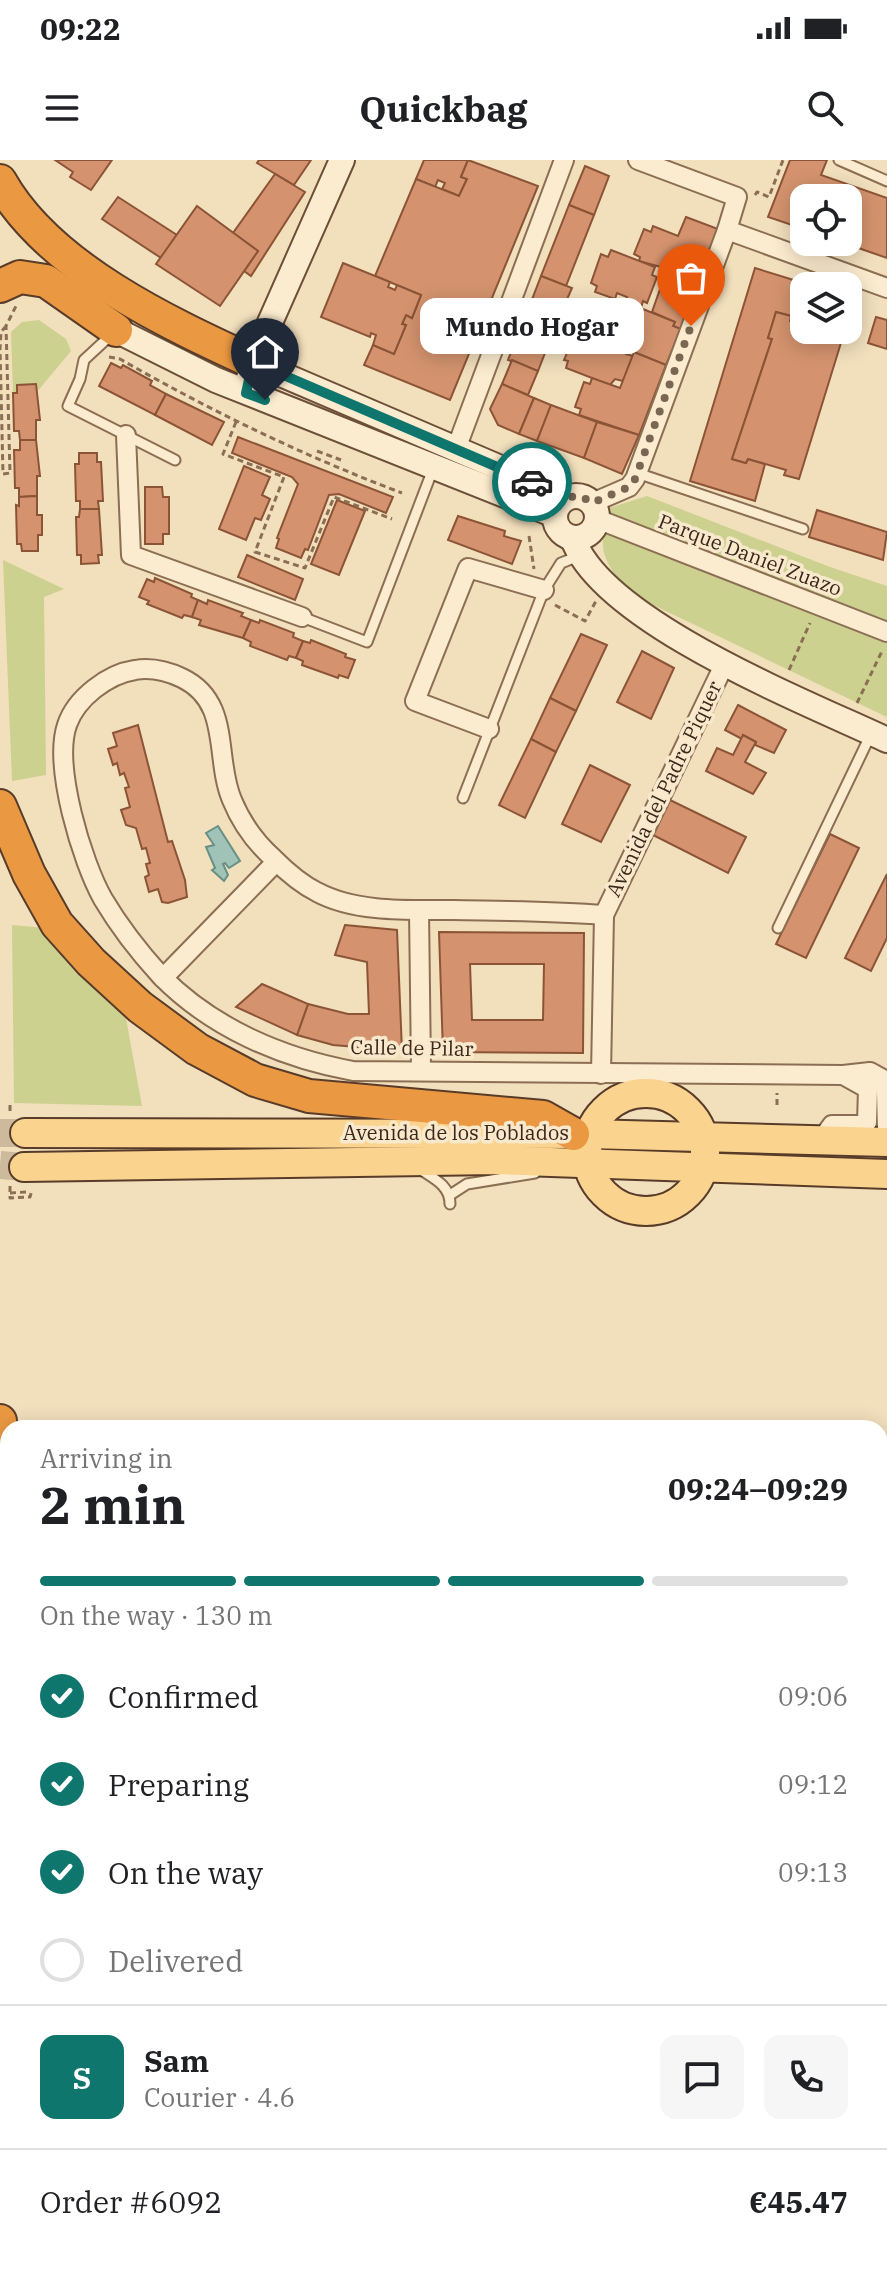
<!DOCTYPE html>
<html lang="en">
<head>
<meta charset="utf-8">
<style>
  body { margin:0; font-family:"IBM Plex Serif",serif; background:#f6f6f6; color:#202124; height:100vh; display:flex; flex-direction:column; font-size:30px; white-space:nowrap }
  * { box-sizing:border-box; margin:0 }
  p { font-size:26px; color:#757577 }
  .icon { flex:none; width:44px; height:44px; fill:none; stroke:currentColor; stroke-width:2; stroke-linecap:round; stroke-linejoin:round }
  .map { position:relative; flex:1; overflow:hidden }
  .side { position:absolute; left:0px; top:1260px; width:888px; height:850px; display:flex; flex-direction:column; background:#fff; border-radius:24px 24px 0 0; box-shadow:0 4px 20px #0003 }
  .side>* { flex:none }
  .buttons { position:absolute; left:790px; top:24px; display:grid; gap:16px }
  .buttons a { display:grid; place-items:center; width:72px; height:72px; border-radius:16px; background:#fff; box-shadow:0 4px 20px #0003; font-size:40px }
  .pin { position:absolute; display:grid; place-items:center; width:68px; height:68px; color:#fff; margin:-82px -34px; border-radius:50% 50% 50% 0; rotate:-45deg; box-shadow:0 0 8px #0007 }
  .pin .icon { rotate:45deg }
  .courier { position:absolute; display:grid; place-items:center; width:80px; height:80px; margin:-40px; border:6px solid #0f766e; border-radius:50%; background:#fff; color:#222; box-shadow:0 2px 10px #0007 }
  .bubble { position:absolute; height:56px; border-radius:16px; background:#fff; box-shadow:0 4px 20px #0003; font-size:26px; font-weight:800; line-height:56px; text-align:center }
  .head em { font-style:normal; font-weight:800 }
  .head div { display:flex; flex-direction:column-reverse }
  .head { display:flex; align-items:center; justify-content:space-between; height:136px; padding:0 40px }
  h1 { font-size:52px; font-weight:800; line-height:60px }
  .bar { display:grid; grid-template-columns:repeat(4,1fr); gap:12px 8px; align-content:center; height:96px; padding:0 40px }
  .bar i { height:10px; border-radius:6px; background:#e0e0e0 }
  .bar .current { background:#0f766e }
  .bar p { grid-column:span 4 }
  .line { display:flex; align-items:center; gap:20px; padding:0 40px; border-top:2px solid #e0e0e0 }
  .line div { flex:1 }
  .round { display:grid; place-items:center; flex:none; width:84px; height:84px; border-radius:16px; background:#f6f6f6 }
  ol { padding:0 40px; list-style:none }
  li { display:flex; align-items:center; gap:24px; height:88px }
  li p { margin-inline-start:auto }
  li .icon { padding:8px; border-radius:50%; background:#0f766e; color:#fff; stroke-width:4 }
  li:last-child { color:#757577 }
  li i { width:44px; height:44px; border:4px solid #e0e0e0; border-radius:50% }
  .status { display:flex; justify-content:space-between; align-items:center; height:56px; padding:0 40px; background:#fff; direction:ltr }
  .status svg { height:22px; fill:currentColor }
  header { display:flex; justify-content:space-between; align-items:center; height:104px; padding:0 40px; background:#fff; font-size:36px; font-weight:800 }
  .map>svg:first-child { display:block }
</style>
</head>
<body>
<div class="status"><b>09:22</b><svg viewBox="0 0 49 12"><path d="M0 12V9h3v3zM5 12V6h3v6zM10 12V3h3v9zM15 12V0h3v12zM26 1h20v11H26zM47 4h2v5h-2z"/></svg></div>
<header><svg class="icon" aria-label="menu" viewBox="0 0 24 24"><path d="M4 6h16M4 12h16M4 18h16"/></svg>Quickbag<svg class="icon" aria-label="search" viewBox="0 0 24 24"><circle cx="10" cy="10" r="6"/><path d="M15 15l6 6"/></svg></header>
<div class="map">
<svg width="887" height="2109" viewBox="0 0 887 2109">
  <rect width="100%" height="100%" fill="#f2dfbc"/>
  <g fill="#ccd18f">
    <polygon points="39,160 66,179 71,191 36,233 35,224 17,225 17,233 13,233 11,172 22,162"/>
    <path d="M647 336 830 407 887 426V557L628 433C602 397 597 392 609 348Z"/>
    <polygon points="3,400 64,429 44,437 46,615 12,621"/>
    <polygon points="12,765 56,769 125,853 142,946 14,943"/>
  </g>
  <polygon fill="#a0c2b7" stroke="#679184" stroke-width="2" points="218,666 240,701 229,708 225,703 223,704 228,715 224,721 212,710 215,708 206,687 214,685 206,673"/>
  <g fill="#d4936e" stroke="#8c5437" stroke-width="2" fill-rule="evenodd">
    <polygon points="55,0 112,0 91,30 70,17 73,12"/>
    <polygon points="259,0 311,0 294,25 257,3"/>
    <polygon points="424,0 468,0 461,17 467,19 459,36 442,29 445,23 438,20 435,27 416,19"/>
    <polygon points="468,0 538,26 450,240 364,205 373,185 394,194 406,165 402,164 406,155 412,158 421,135 375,116 416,19 459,36 467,19 461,17"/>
    <polygon points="790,0 827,0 821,15 887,38 887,98 841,82 848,82 848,38 804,38 804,69 768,57"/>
    <polygon points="585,6 609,16 594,55 569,45"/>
    <polygon points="275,14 305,32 251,116 244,111 258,91 233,73"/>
    <polygon points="118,37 177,75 161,98 102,59"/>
    <polygon points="569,45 594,55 566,126 541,116"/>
    <polygon points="197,46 258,91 220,146 156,104"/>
    <polygon points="686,57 718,69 695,126 665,115 668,109 639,101 640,97 634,94 644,69 651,72 653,66 678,76"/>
    <polygon points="611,90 655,107 652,115 657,117 647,143 643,141 641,148 625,142 627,137 617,133 615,139 595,132 597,126 591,123 601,94 608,97"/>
    <polygon points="343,103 390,122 388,127 395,130 397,125 421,135 412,158 406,155 402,164 406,165 394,194 373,185 376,175 371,173 370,177 321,157"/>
    <polygon points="755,108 813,126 804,126 804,165 790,161 791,156 776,152 768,178 772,179 732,299 746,303 748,299 765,304 755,341 690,321"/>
    <polygon points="665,115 697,126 681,169 673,166 675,162 652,152"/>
    <polygon points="541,116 572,128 557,162 528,150"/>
    <polygon points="633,145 675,162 673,166 681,169 666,205 628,190 630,186 618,181 620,177 614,174 624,148 631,151"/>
    <polygon points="528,150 557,162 538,211 508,200"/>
    <polygon points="776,152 791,156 790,161 804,165 804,170 844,173 799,319 784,315 786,310 748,299 746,303 732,299 772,179 768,178"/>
    <polygon points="876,157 887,160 887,189 868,183"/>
    <polygon points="582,168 601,175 599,181 608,185 610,179 630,186 626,194 633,196 623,221 615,219 610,225 566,208 568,201 564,200 575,173 580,175"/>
    <polygon points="634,192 666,205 639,275 579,255 581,249 575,247 584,222 590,224 592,218 620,228"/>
    <polygon points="512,200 538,211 528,235 502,224"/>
    <polygon points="111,203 121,208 123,205 152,221 150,225 166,234 155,255 99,226"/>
    <polygon points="36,224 40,260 36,260 36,280 20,280 19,271 14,271 13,233 17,233 17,225"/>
    <polygon points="502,224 534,238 519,274 498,265 490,249"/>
    <polygon points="166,234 224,262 212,285 155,255"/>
    <polygon points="534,238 551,245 537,281 519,274"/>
    <polygon points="551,245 597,262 584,298 537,281"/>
    <polygon points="597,262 639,275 622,314 584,298"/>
    <polygon points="238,277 393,337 386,353 339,334 329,335 308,390 305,389 301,398 276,388 279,379 277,378 298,324 292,317 232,293"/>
    <polygon points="20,280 36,280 40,316 37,316 37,336 19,337 19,328 15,328 14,290 20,290"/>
    <polygon points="79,293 97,293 97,302 101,302 103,341 98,341 99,349 80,349 80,341 76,341 75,304 79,304"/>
    <polygon points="244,306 270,317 262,335 270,339 261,360 255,358 246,380 219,369"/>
    <polygon points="145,327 162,327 163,337 169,337 169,374 163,374 163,384 145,384"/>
    <polygon points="37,336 37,355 42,355 42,375 38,375 38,391 22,391 21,384 17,384 16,345 19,346 19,337"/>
    <polygon points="337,340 365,351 339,415 311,404"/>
    <polygon points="80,349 99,349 102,395 98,395 99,403 81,404 81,395 77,395 76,357 79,357"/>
    <polygon points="817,350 887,372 883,400 809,377"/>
    <polygon points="458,356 505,371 504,376 521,381 512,404 448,380"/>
    <polygon points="247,395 303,419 295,440 238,417"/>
    <polygon points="155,418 192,434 191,437 198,440 192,457 184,455 182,458 147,444 149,441 139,437 147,419 154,422"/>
    <polygon points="198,440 207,444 208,440 243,453 241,456 251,460 243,478 199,465 201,460 192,457"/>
    <polygon points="251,460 259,463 260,460 294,473 293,477 303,481 296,498 289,496 287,500 250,486 251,482 243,478"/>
    <polygon points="581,474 607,485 576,551 550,538"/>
    <polygon points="311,480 346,494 345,497 355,500 348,518 339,515 338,518 302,505 303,501 296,498 303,481 310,483"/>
    <polygon points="642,491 674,508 651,559 617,542"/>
    <polygon points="550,538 576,551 556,592 531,579"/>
    <polygon points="738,545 786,570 774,593 755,585 756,582 743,575 742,579 725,570"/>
    <polygon points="138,565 168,682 172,681 185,720 187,737 168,743 162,742 158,729 149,732 145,717 149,715 146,704 150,703 146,688 142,689 136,668 126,665 121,650 130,647 125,628 129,627 124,613 120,615 117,603 113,605 108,589 117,586 113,573"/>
    <polygon points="743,575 756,582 745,602 766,613 753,634 706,611 717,588 733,595"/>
    <polygon points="531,579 556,592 525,658 499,645"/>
    <polygon points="590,605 630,625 601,682 562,664"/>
    <polygon points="670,640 746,677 728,713 653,675"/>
    <polygon points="830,674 859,688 806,798 776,784"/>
    <polygon points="887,714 887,778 871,811 845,798"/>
    <polygon points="345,765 397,770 402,891 333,885 297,875 308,844 348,854 369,854 367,802 335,795"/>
    <path d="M439 772 584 773 583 893 443 892ZM470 804H544L543 860H472Z"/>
    <polygon points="262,824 308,844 297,875 236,847"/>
  </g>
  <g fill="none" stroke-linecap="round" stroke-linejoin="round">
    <g stroke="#cdba9c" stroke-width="28" stroke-dasharray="28 14" stroke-linecap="butt">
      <polyline points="0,973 25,973"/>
      <polyline points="0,1005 24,1007"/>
    </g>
    <defs>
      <g id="lane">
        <polyline points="839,0 887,21"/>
        <polyline points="111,175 84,200 80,219 68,246 175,300"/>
        <polyline points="637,313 803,369"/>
        <polyline points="302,457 367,482 433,309"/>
        <polyline points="463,638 544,430 561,403 579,396"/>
        <polyline points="778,768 870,576"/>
        <path d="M421 1010C435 1019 450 1026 450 1044"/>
        <polyline points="450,1035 467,1024 535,1013"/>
      </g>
      <g id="street">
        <polyline points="727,70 887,128"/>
        <polyline points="126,275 131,395 302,457"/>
        <polyline points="456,289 564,0"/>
        <polyline points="592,343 629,327 635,319 727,70 737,37 638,0"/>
        <polyline points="597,359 887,472"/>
        <polyline points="489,569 415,541 468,408 544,430"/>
        <polyline points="419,750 421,909"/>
        <path d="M604 755C554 751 504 751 453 750 411 750 356 753 317 732 301 724 286 711 274 699 256 683 241 662 232 640 214 598 232 542 182 518 167 511 152 507 135 510 108 514 76 538 67 565 53 606 82 702 103 739 119 766 140 793 161 816 212 868 282 898 353 911L843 915 870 912 883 919 886 932 887 968"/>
        <polyline points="163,818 276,702"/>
        <polyline points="601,914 604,755 725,503"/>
        <polyline points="821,980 832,965 862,965 867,962 868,929 843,915"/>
      </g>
      <g id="secondary">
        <polyline points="116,170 216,220 555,355"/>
        <polyline points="253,202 568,337"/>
        <polyline points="249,218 264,176 342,0"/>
        <circle cx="576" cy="357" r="21"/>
        <path d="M573 379C603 462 806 542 887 580"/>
      </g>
      <g id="primary">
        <circle cx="646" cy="992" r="59"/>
        <polyline points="25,973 588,974 887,982"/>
        <polyline points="24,1007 497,1000 887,1014"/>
      </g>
      <g id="highway">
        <path d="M0 21C48 107 168 163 253 202"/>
        <polyline points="0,126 20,117 46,121 116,170"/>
        <polyline points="0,646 29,714 57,764 91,802 140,847 197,889 255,920 309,936 543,957 573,974"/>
        <polyline points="0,1261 8,1731"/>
        <polyline points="15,2102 15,2109"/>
      </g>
    </defs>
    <use href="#lane" stroke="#8b6e54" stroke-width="13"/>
    <use href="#street" stroke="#8b6e54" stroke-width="22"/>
    <use href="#secondary" stroke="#6c4f37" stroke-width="28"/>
    <use href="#primary" stroke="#583c29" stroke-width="32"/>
    <use href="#highway" stroke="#583c29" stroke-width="36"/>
    <g stroke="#8b6e54" stroke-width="3" stroke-dasharray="6 4" stroke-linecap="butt">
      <polyline points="755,35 757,32 769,37 783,0"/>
      <polyline points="6,166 1,172 0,189 3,314 10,313 6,166 16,146"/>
      <path d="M109 197 120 199C211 251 304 296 402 333"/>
      <polyline points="236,262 223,294 284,317 255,392 305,408 334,337 392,359"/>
      <polyline points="317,291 341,300"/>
      <polyline points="529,376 534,409"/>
      <polyline points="555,445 585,461 596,441"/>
      <polyline points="789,510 810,463"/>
      <polyline points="857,543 883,489"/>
      <polyline points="10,945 10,954"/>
      <polyline points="777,945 777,933"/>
      <polyline points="10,1026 10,1038 30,1037 32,1030"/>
      <polyline points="587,1028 608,1049 644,1059 681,1050 699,1031"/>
      <polyline points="10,1033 26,1032 26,1028"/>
    </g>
    <use href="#lane" stroke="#fceccf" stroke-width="9"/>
    <use href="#street" stroke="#fceccf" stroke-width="18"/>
    <use href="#secondary" stroke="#fceccf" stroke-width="24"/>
    <use href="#primary" stroke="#fad38f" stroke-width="28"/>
    <use href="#highway" stroke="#eb9842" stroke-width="32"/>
  </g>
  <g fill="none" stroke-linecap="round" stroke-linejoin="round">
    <polyline stroke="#7a6753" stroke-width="8" stroke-dasharray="0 14.4" points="532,322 568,337 581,336 592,343 629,327 635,319 691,166"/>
    <polyline stroke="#0f766e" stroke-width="10" points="265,240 246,233 253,202 532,322"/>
  </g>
  <g text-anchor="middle" stroke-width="7" stroke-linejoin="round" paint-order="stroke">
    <g font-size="20" fill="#39271a" stroke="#f9e9cc">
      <text transform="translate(750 395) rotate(21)" y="7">Parque Daniel Zuazo</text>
      <text transform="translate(664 629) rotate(-64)" y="7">Avenida del Padre Piquer</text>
      <text transform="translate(412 888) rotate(1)" y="7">Calle de Pilar</text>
      <text x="456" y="980">Avenida de los Poblados</text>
    </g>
  </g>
</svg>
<div class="buttons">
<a><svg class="icon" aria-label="locate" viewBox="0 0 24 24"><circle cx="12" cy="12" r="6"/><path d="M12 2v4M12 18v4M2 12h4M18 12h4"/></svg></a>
<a><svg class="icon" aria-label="layers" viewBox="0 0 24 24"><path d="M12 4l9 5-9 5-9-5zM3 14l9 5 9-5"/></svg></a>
</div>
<div class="pin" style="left:691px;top:166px;background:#ea580c"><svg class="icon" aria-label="bag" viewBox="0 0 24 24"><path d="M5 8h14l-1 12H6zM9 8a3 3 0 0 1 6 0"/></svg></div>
<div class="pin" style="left:265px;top:240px;background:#1f2937"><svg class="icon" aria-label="home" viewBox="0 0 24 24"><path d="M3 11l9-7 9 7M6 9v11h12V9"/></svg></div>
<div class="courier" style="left:532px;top:322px"><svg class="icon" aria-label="car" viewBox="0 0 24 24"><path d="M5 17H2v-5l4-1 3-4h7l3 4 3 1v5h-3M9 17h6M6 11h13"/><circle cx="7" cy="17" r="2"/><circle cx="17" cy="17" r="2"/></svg></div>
<div class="bubble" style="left:420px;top:138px;width:224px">Mundo Hogar</div>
<section class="side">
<div class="head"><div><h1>2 min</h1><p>Arriving in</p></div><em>09:24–09:29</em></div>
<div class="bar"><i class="current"></i><i class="current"></i><i class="current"></i><i></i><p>On the way · 130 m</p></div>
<ol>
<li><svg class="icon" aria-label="check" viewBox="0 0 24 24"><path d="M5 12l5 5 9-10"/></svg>Confirmed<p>09:06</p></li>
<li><svg class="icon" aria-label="check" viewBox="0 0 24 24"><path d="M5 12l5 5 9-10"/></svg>Preparing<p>09:12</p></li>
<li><svg class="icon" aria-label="check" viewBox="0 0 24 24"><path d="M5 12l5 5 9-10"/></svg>On the way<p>09:13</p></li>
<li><i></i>Delivered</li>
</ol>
<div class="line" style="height:144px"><b class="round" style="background:#0f766e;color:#fff">S</b><div><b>Sam</b><p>Courier · 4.6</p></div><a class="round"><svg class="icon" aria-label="chat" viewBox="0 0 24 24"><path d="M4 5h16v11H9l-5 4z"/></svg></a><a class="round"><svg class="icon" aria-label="phone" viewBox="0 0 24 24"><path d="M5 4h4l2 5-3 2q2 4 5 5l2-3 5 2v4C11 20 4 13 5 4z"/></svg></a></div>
<div class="line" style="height:104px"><div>Order #6092</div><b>€45.47</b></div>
</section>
</div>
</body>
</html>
